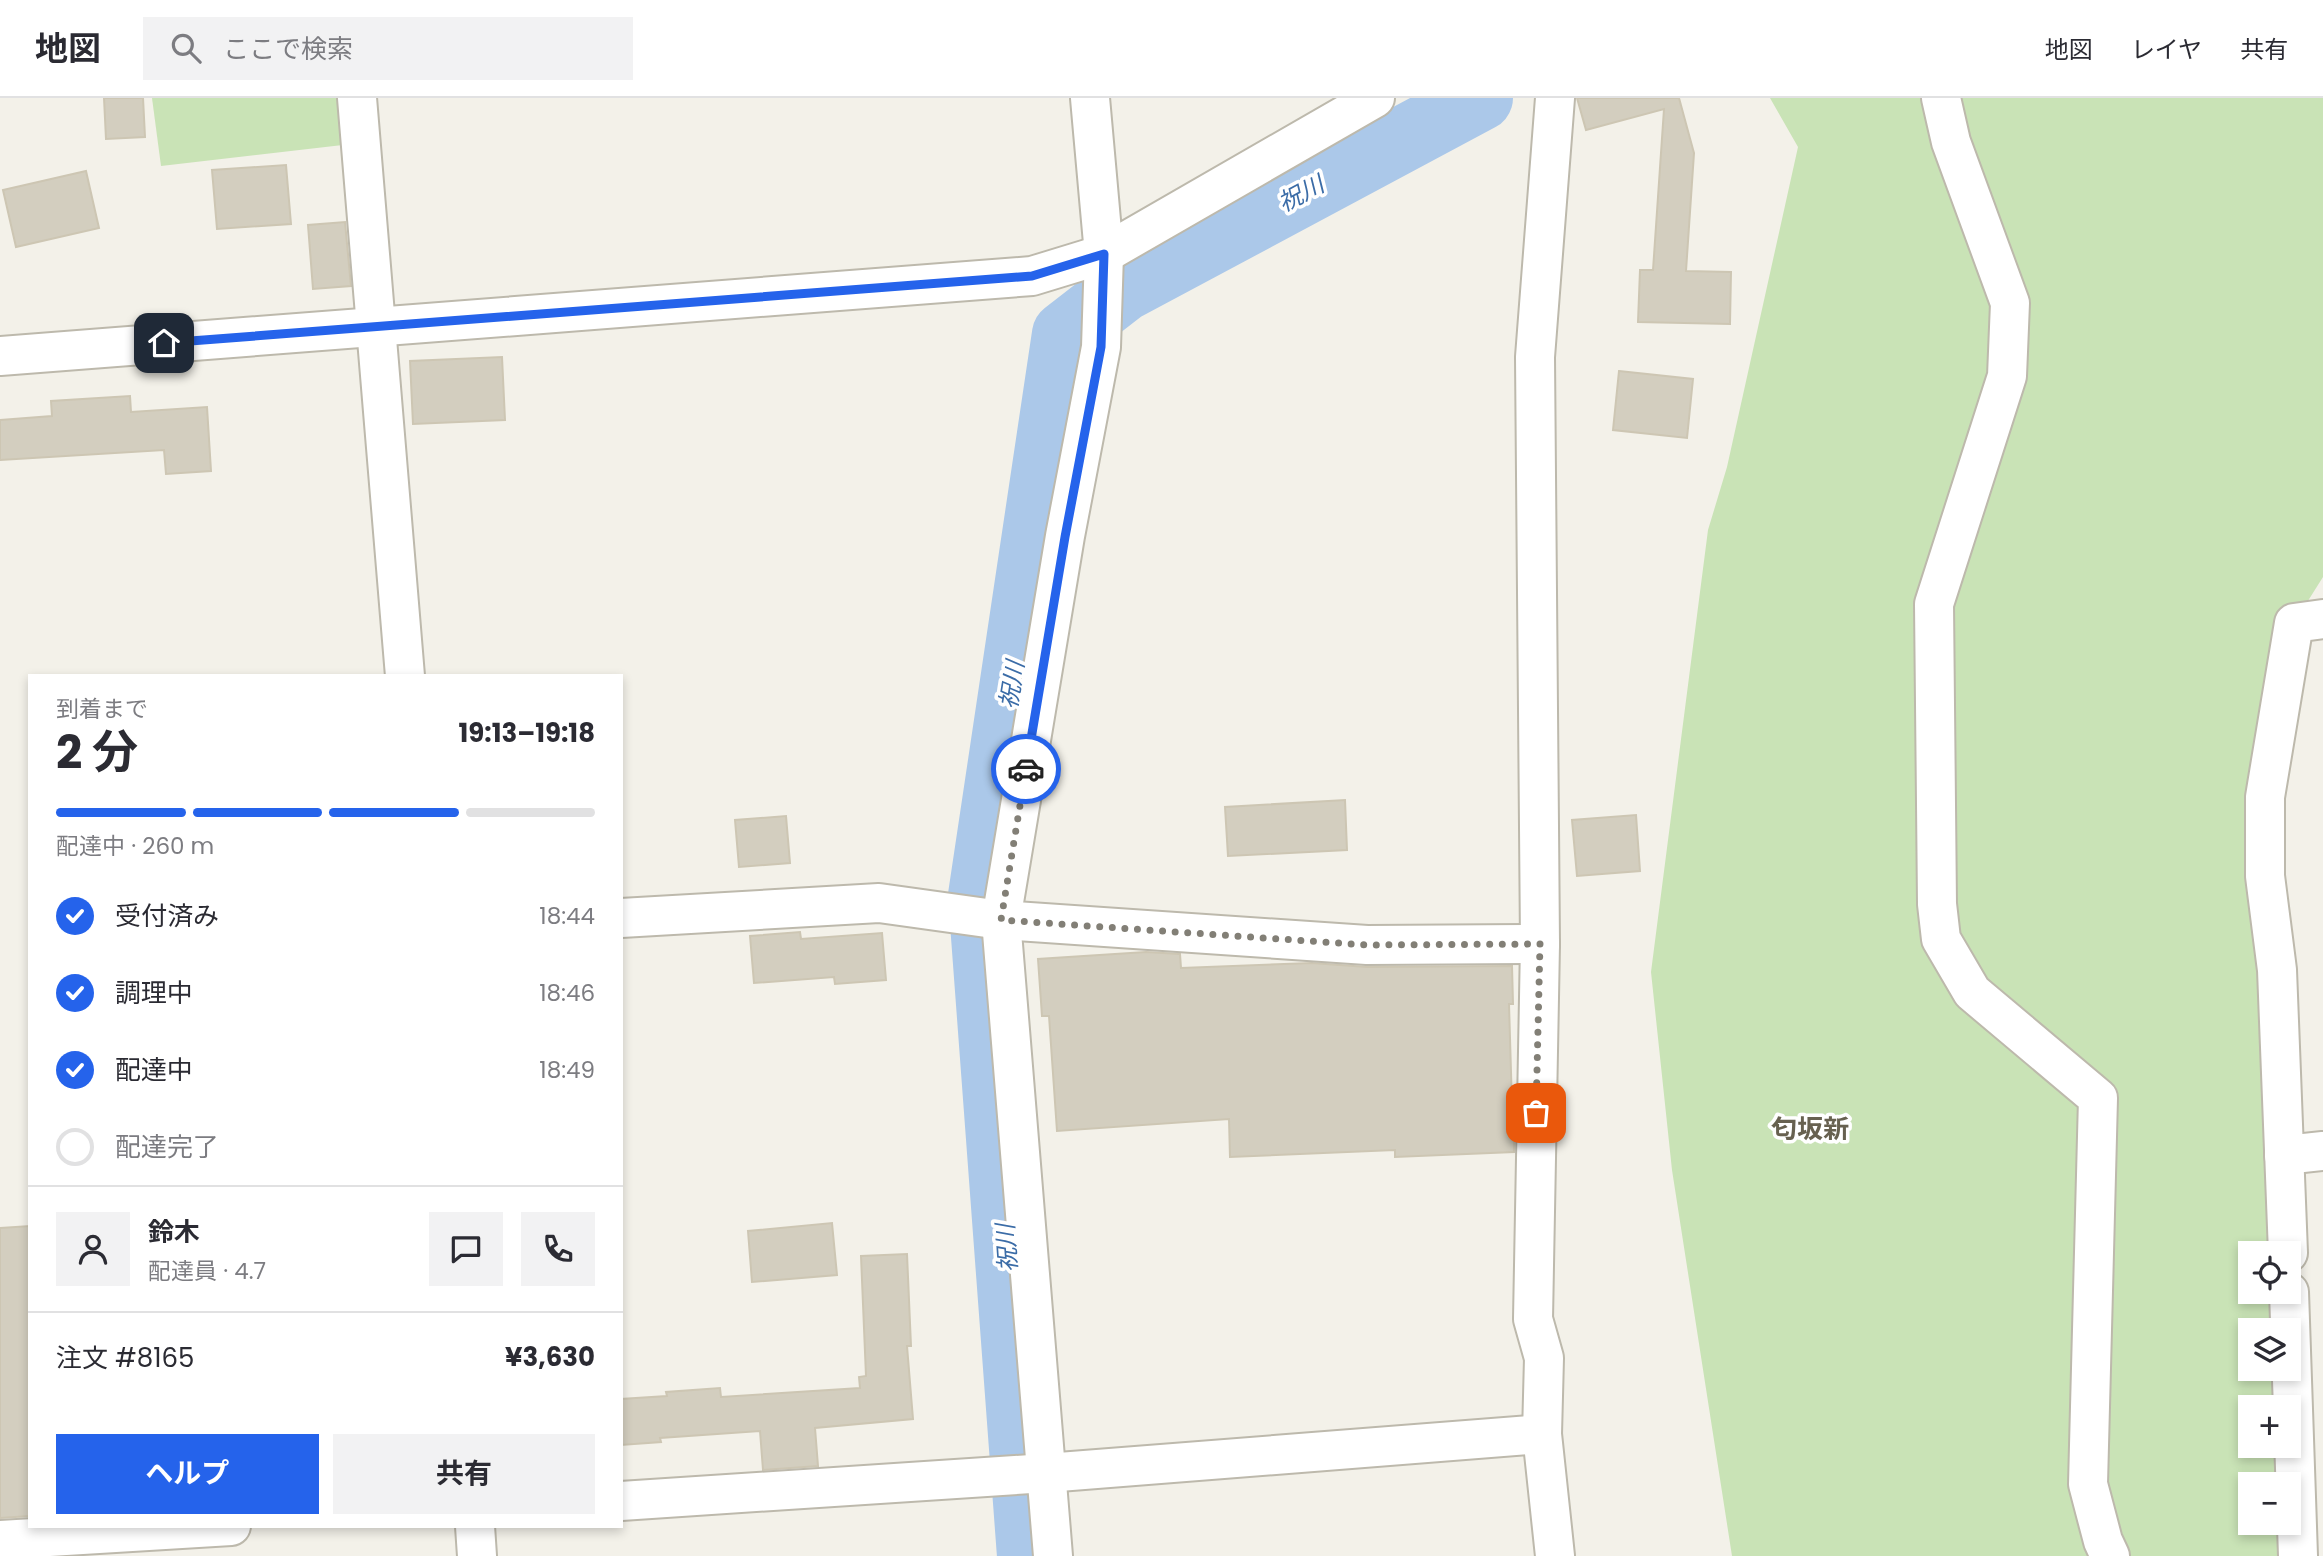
<!DOCTYPE html>
<html lang="ja">
<head>
<meta charset="utf-8">
<style>
  body { margin:0; font-family:Poppins,"Noto Sans JP",sans-serif; background:#f2f2f3; color:#2b2b33; height:100vh; display:flex; flex-direction:column; font-size:26px; white-space:nowrap }
  * { box-sizing:border-box; margin:0 }
  p { font-size:23px; color:#7c7c81 }
  .icon { flex:none; width:38px; height:38px; fill:none; stroke:currentColor; stroke-width:2; stroke-linecap:round; stroke-linejoin:round }
  .map { position:relative; flex:1; overflow:hidden }
  .panel { position:absolute; left:28px; top:576px; width:595px; height:854px; display:flex; flex-direction:column; background:#fff; border-radius:0px; box-shadow:0 4px 10px #0003 }
  .panel>* { flex:none }
  .tools { position:absolute; left:2238px; top:1143px; display:grid; gap:14px }
  .tools a { display:grid; place-items:center; width:63px; height:63px; border-radius:0px; background:#fff; box-shadow:0 4px 10px #0003; font-size:35px }
  .pin { position:absolute; display:grid; place-items:center; width:60px; height:60px; color:#fff; margin:-30px; border-radius:14px; box-shadow:0 4px 10px #0006 }
  .courier { position:absolute; display:grid; place-items:center; width:70px; height:70px; margin:-35px; border:5px solid #2563eb; border-radius:50%; background:#fff; color:#222; box-shadow:0 2px 9px #0007 }
  .summary em { font-style:normal; font-weight:700 }
  .summary div { display:flex; flex-direction:column-reverse }
  .summary { display:flex; align-items:center; justify-content:space-between; height:119px; padding:0 28px }
  h1 { font-size:46px; font-weight:700; line-height:52px }
  .bar { display:grid; grid-template-columns:repeat(4,1fr); gap:10px 7px; align-content:center; height:84px; padding:0 28px }
  .bar i { height:9px; border-radius:5px; background:#e1e1e2 }
  .bar .on { background:#2563eb }
  .bar p { grid-column:span 4 }
  .line { display:flex; align-items:center; gap:18px; padding:0 28px; border-top:2px solid #e1e1e2 }
  .line div { flex:1 }
  .round { display:grid; place-items:center; flex:none; width:74px; height:74px; border-radius:0px; background:#f2f2f3 }
  ol { padding:0 28px; list-style:none }
  li { display:flex; align-items:center; gap:21px; height:77px }
  li p { margin-inline-start:auto }
  li .icon { padding:7px; border-radius:50%; background:#2563eb; color:#fff; stroke-width:4 }
  li:last-child { color:#7c7c81 }
  li i { width:38px; height:38px; border:4px solid #e1e1e2; border-radius:50% }
  .cta { display:flex; gap:14px; margin-top:auto; padding:14px 28px }
  .cta a { flex:1; height:80px; border-radius:0px; background:#2563eb; color:#fff; font-size:28px; font-weight:700; line-height:80px; text-align:center }
  .cta a+a { background:#f2f2f3; color:#2b2b33 }
  header { display:flex; align-items:center; gap:42px; box-sizing:border-box; height:98px; padding:0 35px; background:#fff; border-bottom:2px solid #e1e1e2 }
  header strong { font-size:33px }
  nav { display:flex; gap:38px; margin-inline-start:auto; font-size:24px }
  .search { width:490px; height:63px; background:#f2f2f3; display:flex; align-items:center; gap:18px; box-sizing:border-box; padding:0 24px; border-radius:0px; color:#7c7c81; font-size:26px }
  .map>svg:first-child { display:block }
</style>
</head>
<body>
<header>
<strong>地図</strong>
<div class="search"><svg class="icon" aria-label="search" viewBox="0 0 24 24"><circle cx="10" cy="10" r="6"/><path d="M15 15l6 6"/></svg>ここで検索</div>
<nav><a>地図</a><a>レイヤ</a><a>共有</a></nav>
</header>
<div class="map">
<svg width="2323" height="1458" viewBox="0 0 2323 1458">
  <rect width="100%" height="100%" fill="#f3f1e9"/>
  <g fill="#c9e3b6" fill-rule="evenodd">
    <polygon points="152,0 355,0 360,45 161,68"/>
    <path d="M1770 0H2323V479L2294 525 2265 778 2283 1155H2250V1194H2285L2287 1232H2250V1270L2289 1271 2298 1458H1732L1672 1072 1651 874 1708 432 1727 369 1798 49ZM2250 1309H2289V1348H2250ZM2250 1386H2289V1424H2250Z"/>
  </g>
  <g fill="none" stroke-linecap="round" stroke-linejoin="round">
    <polyline stroke="#abc8e9" stroke-width="66" points="1030,1458 981,798 1065,236 1123,191 1480,0"/>
  </g>
  <g fill="#d3cebf" stroke="#cdc6b3" stroke-width="2">
    <polygon points="104,0 143,0 145,39 106,41"/>
    <polygon points="1577,0 1679,0 1694,55 1686,173 1731,174 1730,226 1638,224 1640,172 1653,172 1664,11 1586,32"/>
    <polygon points="286,67 291,126 217,131 212,72"/>
    <polygon points="86,73 99,130 16,149 3,92"/>
    <polygon points="345,124 351,188 313,191 308,127"/>
    <polygon points="502,259 505,322 413,326 410,263"/>
    <polygon points="1619,273 1693,281 1687,340 1613,332"/>
    <polygon points="130,298 131,314 207,309 211,373 166,376 164,352 0,362 0,322 52,318 51,303"/>
    <polygon points="1345,702 1347,752 1228,758 1225,709"/>
    <polygon points="1636,717 1640,773 1577,778 1572,722"/>
    <polygon points="786,718 790,765 739,769 735,722"/>
    <polygon points="800,834 801,841 882,835 886,882 835,886 834,879 754,885 750,838"/>
    <polygon points="1146,854 1180,856 1181,870 1312,865 1367,869 1512,868 1513,906 1509,906 1512,1008 1515,1008 1514,1054 1395,1059 1395,1052 1230,1059 1229,1021 1057,1033 1049,918 1042,918 1038,861"/>
    <polygon points="832,1125 837,1177 752,1184 748,1133"/>
    <polygon points="30,1128 30,1418 0,1420 0,1130"/>
    <polygon points="907,1156 911,1248 907,1248 913,1321 815,1330 818,1368 763,1372 760,1333 660,1340 661,1344 621,1347 621,1301 667,1298 666,1294 720,1290 721,1299 860,1290 859,1279 866,1278 861,1158"/>
  </g>
  <g fill="none" stroke-linecap="round" stroke-linejoin="round">
    <defs>
      <g id="minor">
        <polyline points="357,0 405,578"/>
        <polyline points="1941,0 1951,44 2010,205 2007,278 1934,506 1937,806 1941,841 1972,894 2098,1000 2088,1386 2103,1443 2110,1458"/>
        <polyline points="0,258 1032,178 1104,156 1375,0"/>
        <polyline points="621,820 879,805 1001,822 1367,847 1540,846"/>
        <polyline points="2284,1057 2323,1053"/>
        <polyline points="2288,1155 2277,872 2265,778 2265,699 2294,525 2323,521"/>
        <polyline points="2289,1194 2298,1458"/>
        <polyline points="621,1403 1046,1375 1542,1336"/>
        <polyline points="475,1428 477,1458"/>
        <polyline points="0,1442 231,1428"/>
        <polyline points="1053,1458 1001,822 1065,438 1101,249 1104,156 1090,0"/>
        <polyline points="1555,1458 1542,1336 1544,1260 1533,1221 1540,846 1535,259 1555,0"/>
      </g>
    </defs>
    <use href="#minor" stroke="#bdb9ac" stroke-width="42"/>
    <use href="#minor" stroke="#fff" stroke-width="38"/>
  </g>
  <g fill="none" stroke-linecap="round" stroke-linejoin="round">
    <polyline stroke="#827f76" stroke-width="7" stroke-dasharray="0 12.6" points="1026,671 1001,822 1367,847 1540,846 1536,1015"/>
    <polyline stroke="#2563eb" stroke-width="9" points="164,245 1032,178 1104,156 1101,249 1065,439 1026,671"/>
  </g>
  <g text-anchor="middle" stroke-width="7" stroke-linejoin="round" paint-order="stroke">
    <g font-size="24" font-style="italic" fill="#3b6ca7" stroke="#fff">
      <text transform="translate(1301 96) rotate(-28)" y="8">祝川</text>
      <text transform="translate(1012 587) rotate(-81)" y="8">祝川</text>
      <text transform="translate(1007 1150) rotate(-94)" y="8">祝川</text>
    </g>
    <g font-size="26" font-weight="bold" fill="#676150" stroke="#fff">
      <text x="1810" y="1040">匂坂新</text>
    </g>
  </g>
</svg>
<div class="tools">
<a><svg class="icon" aria-label="locate" viewBox="0 0 24 24"><circle cx="12" cy="12" r="6"/><path d="M12 2v4M12 18v4M2 12h4M18 12h4"/></svg></a>
<a><svg class="icon" aria-label="layers" viewBox="0 0 24 24"><path d="M12 4l9 5-9 5-9-5zM3 14l9 5 9-5"/></svg></a>
<a>+</a>
<a>−</a>
</div>
<div class="pin" style="left:1536px;top:1015px;background:#ea580c"><svg class="icon" aria-label="bag" viewBox="0 0 24 24"><path d="M5 8h14l-1 12H6zM9 8a3 3 0 0 1 6 0"/></svg></div>
<div class="pin" style="left:164px;top:245px;background:#1f2937"><svg class="icon" aria-label="home" viewBox="0 0 24 24"><path d="M3 11l9-7 9 7M6 9v11h12V9"/></svg></div>
<div class="courier" style="left:1026px;top:671px"><svg class="icon" aria-label="car" viewBox="0 0 24 24"><path d="M5 17H2v-5l4-1 3-4h7l3 4 3 1v5h-3M9 17h6M6 11h13"/><circle cx="7" cy="17" r="2"/><circle cx="17" cy="17" r="2"/></svg></div>
<section class="panel">
<div class="summary"><div><h1>2 分</h1><p>到着まで</p></div><em>19:13–19:18</em></div>
<div class="bar"><i class="on"></i><i class="on"></i><i class="on"></i><i></i><p>配達中 · 260 m</p></div>
<ol>
<li><svg class="icon" aria-label="check" viewBox="0 0 24 24"><path d="M5 12l5 5 9-10"/></svg>受付済み<p>18:44</p></li>
<li><svg class="icon" aria-label="check" viewBox="0 0 24 24"><path d="M5 12l5 5 9-10"/></svg>調理中<p>18:46</p></li>
<li><svg class="icon" aria-label="check" viewBox="0 0 24 24"><path d="M5 12l5 5 9-10"/></svg>配達中<p>18:49</p></li>
<li><i></i>配達完了</li>
</ol>
<div class="line" style="height:126px"><a class="round"><svg class="icon" aria-label="person" viewBox="0 0 24 24"><circle cx="12" cy="8" r="4"/><path d="M4 21q1-7 8-7t8 7"/></svg></a><div><b>鈴木</b><p>配達員 · 4.7</p></div><a class="round"><svg class="icon" aria-label="chat" viewBox="0 0 24 24"><path d="M4 5h16v11H9l-5 4z"/></svg></a><a class="round"><svg class="icon" aria-label="phone" viewBox="0 0 24 24"><path d="M5 4h4l2 5-3 2q2 4 5 5l2-3 5 2v4C11 20 4 13 5 4z"/></svg></a></div>
<div class="line" style="height:91px"><div>注文 #8165</div><b>¥3,630</b></div>
<div class="cta"><a>ヘルプ</a><a>共有</a></div>
</section>
</div>
</body>
</html>
